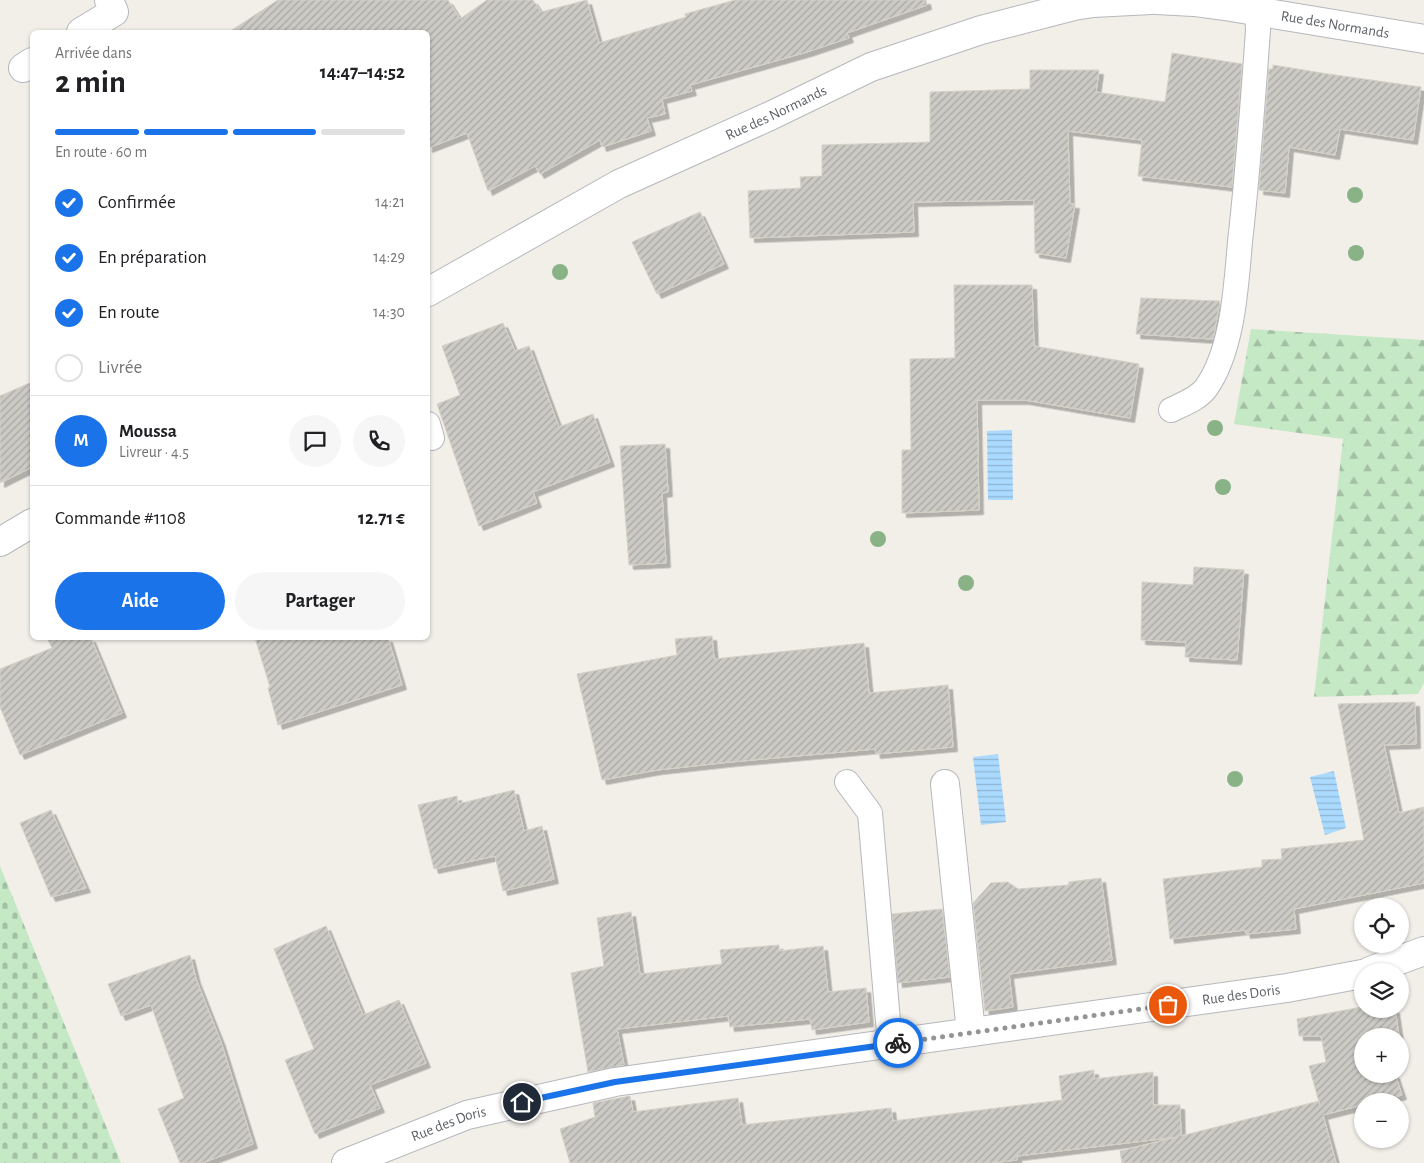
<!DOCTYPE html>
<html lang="fr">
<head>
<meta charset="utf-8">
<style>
  body { margin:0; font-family:"Alegreya Sans",sans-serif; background:#f6f6f6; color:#202124; height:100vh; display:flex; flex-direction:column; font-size:19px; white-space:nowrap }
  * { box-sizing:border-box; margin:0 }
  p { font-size:16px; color:#757577 }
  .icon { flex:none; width:28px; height:28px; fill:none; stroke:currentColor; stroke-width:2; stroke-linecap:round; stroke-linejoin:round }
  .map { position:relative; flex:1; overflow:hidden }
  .sheet { position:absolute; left:30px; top:30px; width:400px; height:610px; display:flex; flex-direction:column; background:#fff; border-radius:8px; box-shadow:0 1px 4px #0004 }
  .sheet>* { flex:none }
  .buttons { position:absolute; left:1354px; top:898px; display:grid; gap:10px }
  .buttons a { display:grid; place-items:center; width:55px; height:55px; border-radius:50%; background:#fff; box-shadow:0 1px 4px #0004; font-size:25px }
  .pin { position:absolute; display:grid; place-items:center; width:42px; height:42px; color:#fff; margin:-21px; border:2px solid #fff; border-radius:50%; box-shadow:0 1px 5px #0007 }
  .courier { position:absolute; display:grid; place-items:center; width:50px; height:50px; margin:-25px; border:4px solid #1a73e8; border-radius:50%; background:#fff; color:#222; box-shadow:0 1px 6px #0007 }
  .head em { font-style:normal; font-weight:700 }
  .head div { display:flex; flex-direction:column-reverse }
  .head { display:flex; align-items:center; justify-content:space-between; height:85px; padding:0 25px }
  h1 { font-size:32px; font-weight:700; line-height:38px }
  .bar { display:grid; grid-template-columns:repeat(4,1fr); gap:8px 5px; align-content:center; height:60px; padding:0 25px }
  .bar i { height:6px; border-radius:4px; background:#e0e0e0 }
  .bar .current { background:#1a73e8 }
  .bar p { grid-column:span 4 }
  .line { display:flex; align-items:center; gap:12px; padding:0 25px; border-top:1px solid #e0e0e0 }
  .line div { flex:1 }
  .round { display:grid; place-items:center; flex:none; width:52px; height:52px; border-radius:26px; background:#f6f6f6 }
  ol { padding:0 25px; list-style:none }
  li { display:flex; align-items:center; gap:15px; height:55px }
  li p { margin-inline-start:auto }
  li .icon { padding:5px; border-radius:50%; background:#1a73e8; color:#fff; stroke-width:4 }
  li:last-child { color:#757577 }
  li i { width:28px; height:28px; border:2px solid #e0e0e0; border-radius:50% }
  .button { display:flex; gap:10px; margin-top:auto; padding:10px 25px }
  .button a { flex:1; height:58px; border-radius:30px; background:#1a73e8; color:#fff; font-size:20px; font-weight:700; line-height:58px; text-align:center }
  .button a+a { background:#f6f6f6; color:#202124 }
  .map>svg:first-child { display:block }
</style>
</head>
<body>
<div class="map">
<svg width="1424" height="1163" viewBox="0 0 1424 1163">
  <defs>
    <pattern id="forest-firs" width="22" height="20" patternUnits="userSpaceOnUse" patternTransform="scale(1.25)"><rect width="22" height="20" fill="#c5e8c5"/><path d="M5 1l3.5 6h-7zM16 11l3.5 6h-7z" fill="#a3c0a4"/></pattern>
    <pattern id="cemetery-stones" width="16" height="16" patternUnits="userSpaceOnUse" patternTransform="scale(1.25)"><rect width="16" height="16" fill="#c5e8c5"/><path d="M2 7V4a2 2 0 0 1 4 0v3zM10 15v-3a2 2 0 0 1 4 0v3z" fill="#a3c0a4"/></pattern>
    <pattern id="water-rules" width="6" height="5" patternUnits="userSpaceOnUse" patternTransform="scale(1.25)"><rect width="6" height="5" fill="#aadaff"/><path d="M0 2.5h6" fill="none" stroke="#8eb4d2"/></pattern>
    <pattern id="building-hatch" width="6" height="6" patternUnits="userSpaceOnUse" patternTransform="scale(1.25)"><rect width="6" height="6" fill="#cccac5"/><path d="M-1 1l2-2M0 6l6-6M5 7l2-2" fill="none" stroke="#a9a8a4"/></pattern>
    <filter id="shadow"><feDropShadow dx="4.5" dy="4.5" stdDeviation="0" flood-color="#0004"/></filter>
  </defs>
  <rect width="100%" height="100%" fill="#f1efe8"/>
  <polygon fill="url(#forest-firs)" points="1251,329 1424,340 1424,683 1418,694 1314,697 1343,439 1234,424"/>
  <polygon fill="url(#cemetery-stones)" points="0,866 121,1163 0,1163"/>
  <g fill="url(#water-rules)">
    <polygon points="1012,430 1013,500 988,500 987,431"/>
    <polygon points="998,754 1006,822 981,825 973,757"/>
    <polygon points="1334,771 1346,828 1325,835 1310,777"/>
  </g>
  <g fill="url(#building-hatch)" stroke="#d6d1c6" filter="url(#shadow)">
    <polygon points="278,0 448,0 460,19 487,0 533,0 541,12 587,0 599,43 686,17 685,14 735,0 926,0 927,5 847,33 849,38 807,52 690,85 692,91 662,99 665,114 647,118 651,131 602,147 600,140 540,174 535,166 488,191 467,133 428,148 428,32 229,32"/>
    <polygon points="1172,53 1242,64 1232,187 1138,176 1142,140 1068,131 1070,204 1075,204 1066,258 1035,253 1034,200 913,202 914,232 750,238 748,191 801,188 800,177 822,176 822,145 930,142 930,92 1030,89 1030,70 1099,70 1096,92 1165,102"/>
    <polygon points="1273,65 1328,74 1421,87 1413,140 1340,129 1335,155 1289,147 1285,193 1259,190 1269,69 1273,69"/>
    <polygon points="700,212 724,264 657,294 632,242"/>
    <polygon points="954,285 1032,285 1034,346 1139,364 1130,418 1025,400 977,400 979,510 902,513 902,450 911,450 910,359 955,358"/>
    <polygon points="1141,298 1220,301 1213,339 1136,334"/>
    <polygon points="503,323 515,351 529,346 559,427 593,414 610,462 533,492 537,503 479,526 437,404 460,395 442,346"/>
    <polygon points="32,382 32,467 0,483 0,396"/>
    <polygon points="665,444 668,492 662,493 666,563 629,565 620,446"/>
    <polygon points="1194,567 1244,570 1237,660 1185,657 1186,642 1141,640 1142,582 1193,585"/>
    <polygon points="712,636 714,659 864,643 869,693 948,685 953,747 876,754 875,749 730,762 657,770 602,780 577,674 677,655 675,639"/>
    <polygon points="47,638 91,638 122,713 20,755 0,707 0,669 52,648"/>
    <polygon points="255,638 388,638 402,685 278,725 268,688 270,687"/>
    <polygon points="1415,702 1416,744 1384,745 1399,813 1424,807 1424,883 1294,909 1296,929 1246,934 1245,930 1170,939 1163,879 1262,867 1262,860 1282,859 1281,849 1364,840 1338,704"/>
    <polygon points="514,790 524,831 542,826 554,879 503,891 495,856 434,869 418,805 457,796 458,804"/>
    <polygon points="51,810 86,888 51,897 20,823"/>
    <polygon points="1101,878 1112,960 1009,974 1013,1007 985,1011 973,903 991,883 1008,882 1018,889 1068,885 1069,882"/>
    <polygon points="942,909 950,977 898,983 892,914"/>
    <polygon points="631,912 640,974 722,964 720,950 779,945 779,951 823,946 828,992 866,988 869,1022 812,1030 810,1019 730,1027 728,1016 617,1029 624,1065 588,1072 571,973 604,966 597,918"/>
    <polygon points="326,926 363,1015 399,1000 426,1063 370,1085 380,1108 315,1134 285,1060 314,1049 274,949"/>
    <polygon points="190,955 196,979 221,1042 253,1144 202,1163 180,1163 158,1109 184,1098 151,1005 121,1016 108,984"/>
    <polygon points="1362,1007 1362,1009 1395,1009 1399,1036 1362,1036 1362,1074 1395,1074 1402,1095 1378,1101 1362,1101 1362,1105 1323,1115 1336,1163 1122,1163 1120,1151 1177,1137 1017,1156 1017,1160 990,1163 570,1163 560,1129 595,1117 593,1103 630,1096 633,1112 738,1098 742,1125 891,1108 893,1121 1062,1100 1059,1076 1094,1070 1094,1079 1153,1072 1153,1105 1180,1105 1181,1136 1319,1101 1320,1106 1309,1066 1326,1062 1321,1036 1299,1036 1297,1019"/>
  </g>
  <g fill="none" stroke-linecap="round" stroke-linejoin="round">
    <defs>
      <g id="service">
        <path d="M1171 410C1183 404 1198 399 1206 388 1233 350 1236 287 1240 242 1248 171 1253 101 1258 30L1257 11"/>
        <polyline points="428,424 432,438"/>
        <polyline points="847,782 870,813 890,1044"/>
      </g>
      <g id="minor">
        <path id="s1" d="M1156 0 1194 2 1231 7 1424 39"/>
        <polyline points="81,32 114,12 109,0"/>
        <polyline points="23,68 32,62"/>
        <path id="s2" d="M428 292 619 184 770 116 871 67 981 30 1074 6 1093 3 1151 0"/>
        <polyline points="0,542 32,523"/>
        <polyline points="945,784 971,1032"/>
        <polyline points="1370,971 1424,951"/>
        <path id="s3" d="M346 1163 467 1115 615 1082 1287 988 1362 974"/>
      </g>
    </defs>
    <use href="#service" stroke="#b5b8bc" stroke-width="26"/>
    <use href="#minor" stroke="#b5b8bc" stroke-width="30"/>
    <use href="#service" stroke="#fff" stroke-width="24"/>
    <use href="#minor" stroke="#fff" stroke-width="28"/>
  </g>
  <g fill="#89b387">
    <circle cx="1355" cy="195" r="8"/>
    <circle cx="1356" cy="253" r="8"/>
    <circle cx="560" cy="272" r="8"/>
    <circle cx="1215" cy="428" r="8"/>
    <circle cx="1223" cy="487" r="8"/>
    <circle cx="878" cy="539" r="8"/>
    <circle cx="966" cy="583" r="8"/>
    <circle cx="1235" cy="779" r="8"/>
  </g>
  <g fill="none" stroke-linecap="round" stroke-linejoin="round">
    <polyline stroke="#929495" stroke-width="5" stroke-dasharray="0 9" points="898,1043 1168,1005"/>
    <polyline stroke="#1a73e8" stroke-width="6" points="522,1102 615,1082 898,1043"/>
  </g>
  <g text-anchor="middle" stroke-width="5" stroke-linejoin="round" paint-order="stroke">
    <g font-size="15" fill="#5f6368" stroke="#fff">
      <text dy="5" stroke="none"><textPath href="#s1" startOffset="181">Rue des Normands</textPath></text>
      <text dy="5" stroke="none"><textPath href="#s2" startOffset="392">Rue des Normands</textPath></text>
      <text dy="5" stroke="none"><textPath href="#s3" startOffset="914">Rue des Doris</textPath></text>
      <text dy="5" stroke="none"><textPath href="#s3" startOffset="110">Rue des Doris</textPath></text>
    </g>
  </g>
</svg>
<div class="buttons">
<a><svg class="icon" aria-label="locate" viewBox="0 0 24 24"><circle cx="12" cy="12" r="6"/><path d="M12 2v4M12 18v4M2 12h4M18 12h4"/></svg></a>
<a><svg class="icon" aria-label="layers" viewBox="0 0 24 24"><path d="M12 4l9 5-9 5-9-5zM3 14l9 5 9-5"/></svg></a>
<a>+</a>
<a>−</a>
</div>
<div class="pin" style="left:1168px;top:1005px;background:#ea580c"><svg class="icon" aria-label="bag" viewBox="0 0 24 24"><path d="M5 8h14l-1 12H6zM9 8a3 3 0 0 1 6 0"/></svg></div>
<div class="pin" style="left:522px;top:1102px;background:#1f2937"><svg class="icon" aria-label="home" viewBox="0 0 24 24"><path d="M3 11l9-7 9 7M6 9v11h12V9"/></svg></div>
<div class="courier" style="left:898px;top:1043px"><svg class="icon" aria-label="bike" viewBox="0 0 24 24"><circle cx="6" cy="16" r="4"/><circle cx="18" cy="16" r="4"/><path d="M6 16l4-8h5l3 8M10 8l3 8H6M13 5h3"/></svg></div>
<section class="sheet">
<div class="head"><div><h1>2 min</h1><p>Arrivée dans</p></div><em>14:47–14:52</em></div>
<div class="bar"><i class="current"></i><i class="current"></i><i class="current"></i><i></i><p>En route · 60 m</p></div>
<ol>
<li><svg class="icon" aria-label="check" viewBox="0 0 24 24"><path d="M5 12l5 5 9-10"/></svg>Confirmée<p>14:21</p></li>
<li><svg class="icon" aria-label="check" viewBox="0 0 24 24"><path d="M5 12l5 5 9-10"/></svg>En préparation<p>14:29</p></li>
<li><svg class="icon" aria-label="check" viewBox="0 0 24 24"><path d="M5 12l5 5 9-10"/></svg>En route<p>14:30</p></li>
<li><i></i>Livrée</li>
</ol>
<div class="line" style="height:90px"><b class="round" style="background:#1a73e8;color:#fff">M</b><div><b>Moussa</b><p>Livreur · 4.5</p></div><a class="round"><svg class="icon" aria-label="chat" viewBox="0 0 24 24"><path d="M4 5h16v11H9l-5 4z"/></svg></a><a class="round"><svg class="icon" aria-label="phone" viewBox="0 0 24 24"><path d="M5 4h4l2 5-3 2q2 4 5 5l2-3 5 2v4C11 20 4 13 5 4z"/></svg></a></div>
<div class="line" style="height:65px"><div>Commande #1108</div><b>12.71 €</b></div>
<div class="button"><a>Aide</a><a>Partager</a></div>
</section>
</div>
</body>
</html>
